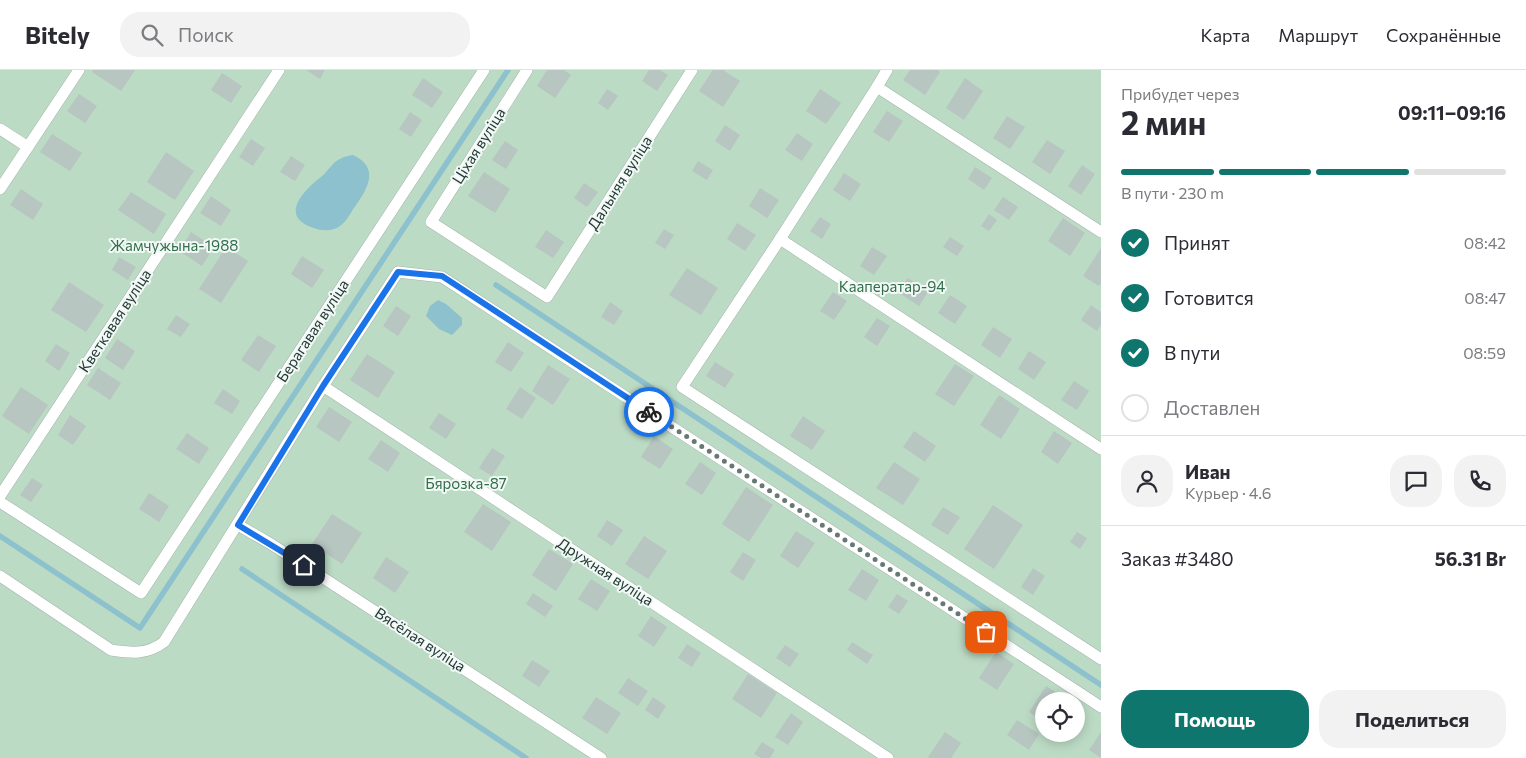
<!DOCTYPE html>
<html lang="ru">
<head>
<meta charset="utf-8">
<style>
  body { margin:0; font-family:Commissioner,sans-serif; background:#f2f2f3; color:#2b2b33; height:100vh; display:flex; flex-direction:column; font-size:19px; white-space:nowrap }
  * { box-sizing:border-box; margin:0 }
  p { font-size:16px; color:#7c7c81 }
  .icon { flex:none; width:28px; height:28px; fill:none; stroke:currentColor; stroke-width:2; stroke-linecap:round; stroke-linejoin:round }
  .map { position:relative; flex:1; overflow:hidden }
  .details { display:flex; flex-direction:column; background:#fff; width:425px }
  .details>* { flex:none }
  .controls { position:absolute; left:1035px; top:622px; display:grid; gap:10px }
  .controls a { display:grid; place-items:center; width:50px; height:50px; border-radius:50%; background:#fff; box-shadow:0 2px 12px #0003; font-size:25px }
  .pin { position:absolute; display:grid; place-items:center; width:42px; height:42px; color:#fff; margin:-21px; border-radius:10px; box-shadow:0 2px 8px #0006 }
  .courier { position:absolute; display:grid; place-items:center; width:50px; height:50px; margin:-25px; border:4px solid #1a73e8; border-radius:50%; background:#fff; color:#222; box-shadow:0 1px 6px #0007 }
  .headline em { font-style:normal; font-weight:700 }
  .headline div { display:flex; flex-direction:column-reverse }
  .headline { display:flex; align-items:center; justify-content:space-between; height:85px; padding:0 20px }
  h1 { font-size:32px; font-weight:700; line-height:38px }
  .bar { display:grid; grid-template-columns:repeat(4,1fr); gap:8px 5px; align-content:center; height:60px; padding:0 20px }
  .bar i { height:6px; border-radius:4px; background:#e1e1e2 }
  .bar .on { background:#0f766e }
  .bar p { grid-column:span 4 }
  .line { display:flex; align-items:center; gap:12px; padding:0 20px; border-top:1px solid #e1e1e2 }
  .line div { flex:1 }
  .round { display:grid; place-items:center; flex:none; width:52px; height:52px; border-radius:20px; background:#f2f2f3 }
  ol { padding:0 20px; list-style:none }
  li { display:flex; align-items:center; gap:15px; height:55px }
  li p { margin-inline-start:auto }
  li .icon { padding:5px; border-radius:50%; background:#0f766e; color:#fff; stroke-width:4 }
  li:last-child { color:#7c7c81 }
  li i { width:28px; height:28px; border:2px solid #e1e1e2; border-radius:50% }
  .button { display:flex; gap:10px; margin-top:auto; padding:10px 20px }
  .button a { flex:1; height:58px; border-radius:20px; background:#0f766e; color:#fff; font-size:20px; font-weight:700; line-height:58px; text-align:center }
  .button a+a { background:#f2f2f3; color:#2b2b33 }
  header { display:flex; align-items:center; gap:30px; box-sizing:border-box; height:70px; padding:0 25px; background:#fff; border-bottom:1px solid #e1e1e2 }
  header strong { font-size:24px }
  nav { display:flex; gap:28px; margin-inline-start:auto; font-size:18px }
  .search { width:350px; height:45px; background:#f2f2f3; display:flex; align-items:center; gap:12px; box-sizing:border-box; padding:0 18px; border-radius:20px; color:#7c7c81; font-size:19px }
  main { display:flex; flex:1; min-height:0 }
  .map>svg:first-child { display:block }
</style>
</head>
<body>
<header>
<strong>Bitely</strong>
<div class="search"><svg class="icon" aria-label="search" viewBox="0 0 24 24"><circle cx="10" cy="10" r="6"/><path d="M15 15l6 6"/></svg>Поиск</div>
<nav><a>Карта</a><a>Маршрут</a><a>Сохранённые</a></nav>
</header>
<main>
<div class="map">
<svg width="1101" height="688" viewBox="0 0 1101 688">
  <rect width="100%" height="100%" fill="#e2ebe7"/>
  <path fill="#bcdbc5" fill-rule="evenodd" d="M0 0H1101V688H0ZM1044 631H1076V664H1044Z"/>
  <g fill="#8dc1cd">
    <path d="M353 85C381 98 367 120 354 138 350 144 346 152 340 156 332 162 320 161 311 157 278 144 307 118 322 106 329 100 333 91 342 88 345 86 349 86 353 85Z"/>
    <polygon points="438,230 446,234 462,248 462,255 452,265 439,259 426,246 430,236"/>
  </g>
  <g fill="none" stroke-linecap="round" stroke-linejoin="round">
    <g stroke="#8dc1cd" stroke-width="5.5">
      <polyline points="496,215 1101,615"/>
      <polyline points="0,466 140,558 508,0"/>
      <polyline points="242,499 526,688"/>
    </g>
  </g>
  <g fill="#b7c6c0">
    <polygon points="93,0 135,0 121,21 92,2"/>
    <polygon points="306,0 325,0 320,9"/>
    <polygon points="547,0 564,0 571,5 555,28 537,16"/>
    <polygon points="649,0 660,0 668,5 657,21 642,11"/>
    <polygon points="713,0 723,0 740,11 723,37 699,21"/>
    <polygon points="910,0 938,0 940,2 925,25 903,10"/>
    <polygon points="222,3 242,16 231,33 211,20"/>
    <polygon points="423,8 443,22 432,38 412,25"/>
    <polygon points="965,8 983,21 964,50 946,38"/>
    <polygon points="607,19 618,26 608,40 598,33"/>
    <polygon points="820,19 841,33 826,54 806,41"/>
    <polygon points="79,24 97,36 85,53 67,41"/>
    <polygon points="887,41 903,51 889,72 873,62"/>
    <polygon points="410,42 422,50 411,67 399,59"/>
    <polygon points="1007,46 1025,57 1010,79 993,68"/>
    <polygon points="725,55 740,65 730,81 715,71"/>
    <polygon points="797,63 813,74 802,91 785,80"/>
    <polygon points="52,64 82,83 70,101 40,82"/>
    <polygon points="251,69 265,78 253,96 239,87"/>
    <polygon points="1047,70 1065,81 1050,104 1032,92"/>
    <polygon points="505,71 518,80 506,99 492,90"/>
    <polygon points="166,82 194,101 175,130 147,112"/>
    <polygon points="291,86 305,95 295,111 280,102"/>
    <polygon points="698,91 713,100 707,110 692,101"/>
    <polygon points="1082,95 1095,104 1081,125 1068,116"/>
    <polygon points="975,97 992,108 984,120 968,109"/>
    <polygon points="484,102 510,119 495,143 468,126"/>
    <polygon points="844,103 861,114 850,131 833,120"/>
    <polygon points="584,113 598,122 587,137 574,128"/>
    <polygon points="760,118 779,130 767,148 749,136"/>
    <polygon points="21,119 43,134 33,150 10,135"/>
    <polygon points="131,122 166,144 154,164 118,140"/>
    <polygon points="211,126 231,140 221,156 200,143"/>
    <polygon points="1003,127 1018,137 1009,150 994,140"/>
    <polygon points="989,144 997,150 989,161 981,156"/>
    <polygon points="820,147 831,154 822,169 810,161"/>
    <polygon points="1063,148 1085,163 1070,186 1048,171"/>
    <polygon points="737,153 756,165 745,181 727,169"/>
    <polygon points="664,159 674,165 665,179 655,173"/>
    <polygon points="546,160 564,172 553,188 535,177"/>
    <polygon points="191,162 214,177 202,196 179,181"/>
    <polygon points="950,167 964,176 957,186 943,177"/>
    <polygon points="226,177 248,191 221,233 199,219"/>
    <polygon points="872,177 887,186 874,205 860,196"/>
    <polygon points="1101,178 1101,213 1099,216 1083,206"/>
    <polygon points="302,186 324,200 312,218 291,204"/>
    <polygon points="119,187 136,197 128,210 112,200"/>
    <polygon points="687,198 718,218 701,245 669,225"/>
    <polygon points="908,208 928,222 919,236 898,222"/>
    <polygon points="69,212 104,235 86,262 51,240"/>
    <polygon points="833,222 847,231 834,250 820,241"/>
    <polygon points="950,225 967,236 955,254 938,243"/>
    <polygon points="610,232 623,241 614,255 601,247"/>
    <polygon points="1091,235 1101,242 1101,255 1097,261 1081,250"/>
    <polygon points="396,236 411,246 398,266 383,256"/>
    <polygon points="176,245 190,254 181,267 167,259"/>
    <polygon points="877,248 890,256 877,276 864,267"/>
    <polygon points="993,257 1012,269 1000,288 981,275"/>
    <polygon points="258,265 276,276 259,302 241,290"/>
    <polygon points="117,269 135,281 123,300 105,288"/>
    <polygon points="508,272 524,283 511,302 495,292"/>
    <polygon points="56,274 70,283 59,301 45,291"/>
    <polygon points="1029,281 1046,292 1034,310 1018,299"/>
    <polygon points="367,284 395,302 378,328 350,310"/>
    <polygon points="715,292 734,304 725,318 706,306"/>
    <polygon points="955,294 974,306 954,336 935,324"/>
    <polygon points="548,295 570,309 553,335 532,321"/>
    <polygon points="98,298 121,313 110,330 87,315"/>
    <polygon points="1074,311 1089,321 1077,340 1061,330"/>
    <polygon points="21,317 48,335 29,364 2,346"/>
    <polygon points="520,317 536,328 522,349 506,339"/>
    <polygon points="223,319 240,331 232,344 214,333"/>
    <polygon points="999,325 1020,339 1001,369 980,355"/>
    <polygon points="329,337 352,352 339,372 316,357"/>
    <polygon points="439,343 456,354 446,369 429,358"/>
    <polygon points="70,345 86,356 73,375 58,365"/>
    <polygon points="803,346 825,361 812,380 790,366"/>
    <polygon points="914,361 936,376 925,392 903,377"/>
    <polygon points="1054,361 1072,373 1058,394 1041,382"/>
    <polygon points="187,363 209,378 199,394 176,379"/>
    <polygon points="654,366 673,379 660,399 641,387"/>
    <polygon points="381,370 400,383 388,402 368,389"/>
    <polygon points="492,378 505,386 492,406 479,398"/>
    <polygon points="700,392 716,403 702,425 685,414"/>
    <polygon points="894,392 920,409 903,435 876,418"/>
    <polygon points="32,408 43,415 31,432 20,425"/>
    <polygon points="746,417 773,435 749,472 722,454"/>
    <polygon points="149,423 169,436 159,452 139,439"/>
    <polygon points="483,434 511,452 492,481 464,462"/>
    <polygon points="993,435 1023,455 994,499 964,479"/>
    <polygon points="943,437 960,447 948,465 931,455"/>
    <polygon points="332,444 362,463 342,494 312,474"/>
    <polygon points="607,450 623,460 612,476 597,466"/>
    <polygon points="796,461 815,473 798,498 780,486"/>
    <polygon points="1077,462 1087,468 1080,479 1070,472"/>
    <polygon points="644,466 667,481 648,509 625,494"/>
    <polygon points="549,479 573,494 556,521 532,505"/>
    <polygon points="743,482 756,490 743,511 730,502"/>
    <polygon points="386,487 409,502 395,523 373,508"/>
    <polygon points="1033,498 1045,506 1033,525 1021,517"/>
    <polygon points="862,499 879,510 866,531 848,520"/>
    <polygon points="591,509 610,521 597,541 578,529"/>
    <polygon points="533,523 553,536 545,547 526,534"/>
    <polygon points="897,524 908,531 899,544 888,537"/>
    <polygon points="651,546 667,557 654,577 638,566"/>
    <polygon points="852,572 873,585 867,594 847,580"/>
    <polygon points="687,574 701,583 692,597 678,588"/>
    <polygon points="785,575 799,584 790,597 776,588"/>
    <polygon points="996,582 1014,594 997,620 979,608"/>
    <polygon points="532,590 550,601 539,617 522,606"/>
    <polygon points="748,604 777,623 761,648 732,629"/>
    <polygon points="628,608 648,621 638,636 618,623"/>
    <polygon points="1046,616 1069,631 1044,631 1044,652 1029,642"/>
    <polygon points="596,627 621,643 607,664 582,648"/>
    <polygon points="653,627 666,636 658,649 645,640"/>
    <polygon points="791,643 803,652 788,675 775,667"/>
    <polygon points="1017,650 1039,664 1029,680 1007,665"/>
    <polygon points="945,662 961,673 951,688 930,688 928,687"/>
    <polygon points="1101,662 1101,688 1089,680"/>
    <polygon points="762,672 775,680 770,688 761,688 754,684"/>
  </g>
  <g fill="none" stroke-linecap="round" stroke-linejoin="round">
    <defs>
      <g id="service">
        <polyline points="527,0 431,152 547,227 692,0"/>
        <polyline points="877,17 887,0"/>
        <polyline points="0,59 28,77"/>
        <polyline points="0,119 79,0"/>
        <polyline points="1101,162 877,17 780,169 682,317 1101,589"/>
        <polyline points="780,169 1101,379"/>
        <polyline points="323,316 888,688"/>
        <polyline points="0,426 279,0"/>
        <polyline points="0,432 141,523 484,0"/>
        <polyline points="238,455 271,474 601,688"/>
        <path d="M0 506 111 580C131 583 147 585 164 572L323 316 398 202 442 207 1101 637"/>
      </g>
    </defs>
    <use href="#service" stroke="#a5b3ae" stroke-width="12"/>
    <use href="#service" stroke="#fff" stroke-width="11"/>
  </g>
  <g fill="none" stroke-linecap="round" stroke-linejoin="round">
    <polyline stroke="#667973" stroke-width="5" stroke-dasharray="0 9" points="649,342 986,562"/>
    <polyline stroke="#1a73e8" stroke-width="6" points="304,495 238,455 323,316 398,202 442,206 649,342"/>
  </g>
  <g text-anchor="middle" stroke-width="4" stroke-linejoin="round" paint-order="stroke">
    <g font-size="15" fill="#233b35" stroke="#f2f8f5">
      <text transform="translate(479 76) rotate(-58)" y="5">Ціхая вуліца</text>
      <text transform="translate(620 113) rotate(-58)" y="5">Дальняя вуліца</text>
      <text transform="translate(115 251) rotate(-57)" y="5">Кветкавая вуліца</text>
      <text transform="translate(313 261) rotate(-57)" y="5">Берагавая вуліца</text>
      <text transform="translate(605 502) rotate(33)" y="5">Дружная вуліца</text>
      <text transform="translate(420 570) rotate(33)" y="5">Вясёлая вуліца</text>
    </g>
    <g font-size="15" fill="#306f4a" stroke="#f2f8f5">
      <text x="174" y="181">Жамчужына-1988</text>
      <text x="892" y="222">Кааператар-94</text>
      <text x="466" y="419">Бярозка-87</text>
    </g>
  </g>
</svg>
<div class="controls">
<a><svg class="icon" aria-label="locate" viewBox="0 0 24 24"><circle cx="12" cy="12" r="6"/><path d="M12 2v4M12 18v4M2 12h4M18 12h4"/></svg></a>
</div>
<div class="pin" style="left:986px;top:562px;background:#ea580c"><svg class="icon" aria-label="bag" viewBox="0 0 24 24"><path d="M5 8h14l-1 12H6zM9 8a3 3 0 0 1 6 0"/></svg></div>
<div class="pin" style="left:304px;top:495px;background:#1f2937"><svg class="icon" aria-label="home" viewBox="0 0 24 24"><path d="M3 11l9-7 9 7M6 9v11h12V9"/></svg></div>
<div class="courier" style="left:649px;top:342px"><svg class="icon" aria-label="bike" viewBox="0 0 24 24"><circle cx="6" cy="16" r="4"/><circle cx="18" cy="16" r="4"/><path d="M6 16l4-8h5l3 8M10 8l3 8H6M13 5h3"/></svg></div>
</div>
<section class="details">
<div class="headline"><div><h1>2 мин</h1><p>Прибудет через</p></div><em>09:11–09:16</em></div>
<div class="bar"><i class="on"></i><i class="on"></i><i class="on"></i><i></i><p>В пути · 230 m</p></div>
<ol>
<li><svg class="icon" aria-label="check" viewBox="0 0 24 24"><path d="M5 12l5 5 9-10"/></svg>Принят<p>08:42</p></li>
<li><svg class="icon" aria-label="check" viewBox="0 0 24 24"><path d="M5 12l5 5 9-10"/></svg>Готовится<p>08:47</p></li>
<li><svg class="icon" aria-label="check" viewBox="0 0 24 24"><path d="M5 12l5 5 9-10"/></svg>В пути<p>08:59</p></li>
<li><i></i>Доставлен</li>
</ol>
<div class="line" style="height:90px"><a class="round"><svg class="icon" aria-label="person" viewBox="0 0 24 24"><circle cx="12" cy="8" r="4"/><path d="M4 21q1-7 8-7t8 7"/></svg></a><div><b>Иван</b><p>Курьер · 4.6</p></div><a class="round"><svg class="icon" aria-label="chat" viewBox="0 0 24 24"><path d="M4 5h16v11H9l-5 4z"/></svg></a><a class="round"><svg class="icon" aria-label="phone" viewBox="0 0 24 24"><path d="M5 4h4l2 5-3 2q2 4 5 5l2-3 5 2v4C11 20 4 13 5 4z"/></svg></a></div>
<div class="line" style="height:65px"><div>Заказ #3480</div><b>56.31 Br</b></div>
<div class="button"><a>Помощь</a><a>Поделиться</a></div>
</section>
</main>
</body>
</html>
